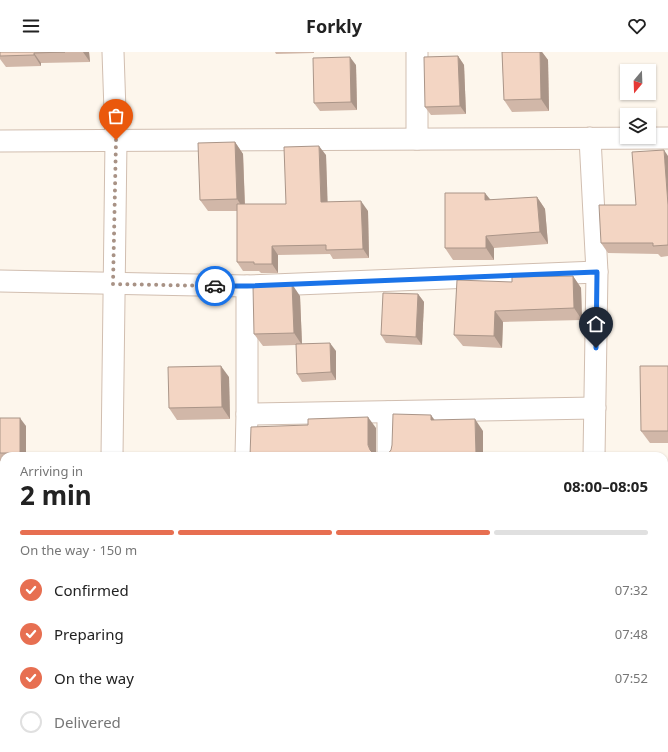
<!DOCTYPE html>
<html lang="en">
<head>
<meta charset="utf-8">
<style>
  body { margin:0; font-family:"Noto Sans",sans-serif; background:#f2f2f2; color:#222; height:100vh; display:flex; flex-direction:column; font-size:15px; white-space:nowrap }
  * { box-sizing:border-box; margin:0 }
  p { font-size:13px; color:#767676 }
  .icon { flex:none; width:22px; height:22px; fill:none; stroke:currentColor; stroke-width:2; stroke-linecap:round; stroke-linejoin:round }
  .map { position:relative; flex:1; overflow:hidden }
  .details { position:absolute; left:0px; top:400px; width:668px; height:300px; display:flex; flex-direction:column; background:#fff; border-radius:12px 12px 0 0; box-shadow:0 1px 3px #0004 }
  .details>* { flex:none }
  .needle { width:26px; rotate:199deg }
  .tools { position:absolute; left:620px; top:12px; display:grid; gap:8px }
  .tools a { display:grid; place-items:center; width:36px; height:36px; border-radius:0px; background:#fff; box-shadow:0 1px 3px #0004; font-size:20px }
  .pin { position:absolute; display:grid; place-items:center; width:34px; height:34px; color:#fff; margin:-41px -17px; border-radius:50% 50% 50% 0; rotate:-45deg; box-shadow:0 0 4px #0007 }
  .pin .icon { rotate:45deg }
  .courier { position:absolute; display:grid; place-items:center; width:40px; height:40px; margin:-20px; border:3px solid #1a73e8; border-radius:50%; background:#fff; color:#222; box-shadow:0 1px 5px #0007 }
  .summary em { font-style:normal; font-weight:700 }
  .summary div { display:flex; flex-direction:column-reverse }
  .summary { display:flex; align-items:center; justify-content:space-between; height:68px; padding:0 20px }
  h1 { font-size:26px; font-weight:700; line-height:30px }
  .bar { display:grid; grid-template-columns:repeat(4,1fr); gap:6px 4px; align-content:center; height:48px; padding:0 20px }
  .bar i { height:5px; border-radius:3px; background:#e0e0e0 }
  .bar .current { background:#e76f51 }
  .bar p { grid-column:span 4 }
  ol { padding:0 20px; list-style:none }
  li { display:flex; align-items:center; gap:12px; height:44px }
  li p { margin-inline-start:auto }
  li .icon { padding:4px; border-radius:50%; background:#e76f51; color:#fff; stroke-width:4 }
  li:last-child { color:#767676 }
  li i { width:22px; height:22px; border:2px solid #e0e0e0; border-radius:50% }
  header { display:flex; justify-content:space-between; align-items:center; height:52px; padding:0 20px; background:#fff; font-size:18px; font-weight:700 }
  .map>svg:first-child { display:block }
</style>
</head>
<body>
<header><svg class="icon" aria-label="menu" viewBox="0 0 24 24"><path d="M4 6h16M4 12h16M4 18h16"/></svg>Forkly<svg class="icon" aria-label="heart" viewBox="0 0 24 24"><path d="M12 20l-8-8c-3-5 5-10 8-4 3-6 11-1 8 4z"/></svg></header>
<div class="map">
<svg width="668" height="700" viewBox="0 0 668 700">
  <rect width="100%" height="100%" fill="#fdf6ec"/>
  <g fill="none" stroke-linecap="round" stroke-linejoin="round">
    <defs>
      <g id="street">
        <polyline points="417,0 417,87"/>
        <polyline points="590,86 597,220 594,404"/>
        <polyline points="0,89 668,86"/>
        <polyline points="0,229 247,234 597,220"/>
        <polyline points="247,362 595,356"/>
        <polyline points="112,404 116,89 113,0"/>
        <polyline points="246,404 247,362 247,234"/>
        <polyline points="388,404 388,360"/>
        <polyline points="664,497 668,496"/>
        <polyline points="664,638 668,638"/>
        <polyline points="96,700 96,696"/>
        <polyline points="236,700 236,696"/>
      </g>
    </defs>
    <use href="#street" stroke="#d1beb0" stroke-width="23"/>
    <use href="#street" stroke="#fff" stroke-width="21"/>
  </g>
  <g fill="#d1b7a8">
    <polygon points="0,0 89,0 90,10 41,11 41,14 6,15 0,7"/>
    <polygon points="275,0 314,0 314,1 276,2"/>
    <polygon points="502,0 542,0 548,8 549,59 512,60 504,48"/>
    <polygon points="458,4 464,13 466,62 431,63 425,55"/>
    <polygon points="356,13 357,58 320,59 314,51"/>
    <polygon points="235,90 243,102 245,152 286,152 326,103 327,150 368,159 369,206 333,207 330,202 278,203 278,221 261,221 259,219 243,219 237,210 237,159 208,159 200,148"/>
    <polygon points="668,104 668,204 661,205 658,202 608,201 601,191 636,153"/>
    <polygon points="537,145 545,157 548,192 494,196 494,208 453,208 445,196 491,148"/>
    <polygon points="573,224 581,236 582,268 503,270 502,296 463,294 454,283 512,230"/>
    <polygon points="418,242 424,250 422,293 386,291 381,283"/>
    <polygon points="300,244 302,292 336,299 336,328 302,330 297,322 296,293 263,294 254,282"/>
    <polygon points="668,314 668,391 650,391 641,379"/>
    <polygon points="229,325 230,367 177,368 169,356"/>
    <polygon points="0,366 26,374 26,404 4,404 4,409 0,409"/>
    <polygon points="4,511 4,546 0,547 0,512"/>
    <polygon points="664,565 668,565 668,624 664,618"/>
  </g>
  <g fill="#aa9588">
    <polygon points="83,0 89,0 90,10"/>
    <polygon points="540,0 542,0 548,8 549,59 541,47"/>
    <polygon points="34,1 41,11 41,14 34,3"/>
    <polygon points="458,4 464,13 466,62 460,54"/>
    <polygon points="350,5 356,13 357,58 351,50"/>
    <polygon points="235,90 243,102 245,159 237,147"/>
    <polygon points="319,94 326,103 328,160 321,150"/>
    <polygon points="664,98 668,104 668,153"/>
    <polygon points="485,141 494,152 485,148"/>
    <polygon points="537,145 545,157 548,192 540,180"/>
    <polygon points="361,149 368,159 369,206 363,197"/>
    <polygon points="486,184 494,196 494,208 486,196"/>
    <polygon points="272,194 278,203 278,221 272,212"/>
    <polygon points="573,224 581,236 582,268 574,256"/>
    <polygon points="292,232 300,244 302,293 294,281"/>
    <polygon points="418,242 424,250 422,293 416,285"/>
    <polygon points="495,259 503,270 502,296 494,284"/>
    <polygon points="330,291 336,299 336,328 331,320"/>
    <polygon points="221,314 229,325 230,367 222,355"/>
    <polygon points="431,363 439,374 431,368"/>
    <polygon points="368,365 376,376 376,404 374,404 370,398 368,393"/>
    <polygon points="20,366 26,374 26,404 22,404 20,401"/>
    <polygon points="475,367 483,379 483,404 476,404"/>
    <polygon points="158,696 161,696 164,700 158,700"/>
    <rect x="616" y="696" width="7" height="4"/>
  </g>
  <g fill="#f3d5c3" stroke="#aa9588">
    <polygon points="0,0 65,0 34,1 34,3 0,4"/>
    <polygon points="502,0 540,0 541,47 504,48"/>
    <polygon points="458,4 460,54 425,55 424,5"/>
    <polygon points="350,5 351,50 314,51 313,6"/>
    <polygon points="235,90 237,147 200,148 198,91"/>
    <polygon points="319,94 321,150 361,149 363,197 326,198 326,193 272,194 272,212 254,212 254,210 237,210 237,152 286,152 284,95"/>
    <polygon points="664,98 668,153 668,193 653,194 653,191 601,191 599,153 636,153 632,100"/>
    <polygon points="445,141 485,141 485,148 537,145 540,180 486,184 486,196 445,196"/>
    <polygon points="573,224 574,256 495,259 494,284 454,283 457,228 512,230 512,225"/>
    <polygon points="292,232 294,281 254,282 253,234"/>
    <polygon points="383,241 418,242 416,285 381,283"/>
    <polygon points="330,291 331,320 297,322 296,292"/>
    <polygon points="221,314 222,355 169,356 168,315"/>
    <polygon points="640,314 668,314 668,379 641,379"/>
    <polygon points="393,362 431,363 431,368 475,367 476,404 383,404 387,403 391,398 392,393"/>
    <polygon points="368,365 368,393 370,398 375,403 377,404 250,404 251,375 308,373 308,367"/>
    <rect x="0" y="366" width="20" height="35"/>
    <polygon points="4,511 4,538 0,538 0,512"/>
    <rect x="664" y="565" width="4" height="48"/>
    <polygon points="664,652 668,652 668,700 657,700 657,696 664,696"/>
    <rect x="113" y="696" width="45" height="4"/>
    <rect x="489" y="696" width="127" height="4"/>
  </g>
  <g fill="none" stroke-linecap="round" stroke-linejoin="round">
    <polyline stroke="#a89285" stroke-width="4" stroke-dasharray="0 7.2" points="116,88 113,232 215,234"/>
    <polyline stroke="#1a73e8" stroke-width="5" points="215,234 247,234 597,220 596,296"/>
  </g>
</svg>
<div class="tools">
<a><svg class="needle" viewBox="-14 -14 28 28"><path d="M0-13l5 13h-10z" fill="#e53935"/><path d="M0 13l5-13h-10z" fill="#767676"/></svg></a>
<a><svg class="icon" aria-label="layers" viewBox="0 0 24 24"><path d="M12 4l9 5-9 5-9-5zM3 14l9 5 9-5"/></svg></a>
</div>
<div class="pin" style="left:116px;top:88px;background:#ea580c"><svg class="icon" aria-label="bag" viewBox="0 0 24 24"><path d="M5 8h14l-1 12H6zM9 8a3 3 0 0 1 6 0"/></svg></div>
<div class="pin" style="left:596px;top:296px;background:#1f2937"><svg class="icon" aria-label="home" viewBox="0 0 24 24"><path d="M3 11l9-7 9 7M6 9v11h12V9"/></svg></div>
<div class="courier" style="left:215px;top:234px"><svg class="icon" aria-label="car" viewBox="0 0 24 24"><path d="M5 17H2v-5l4-1 3-4h7l3 4 3 1v5h-3M9 17h6M6 11h13"/><circle cx="7" cy="17" r="2"/><circle cx="17" cy="17" r="2"/></svg></div>
<section class="details">
<div class="summary"><div><h1>2 min</h1><p>Arriving in</p></div><em>08:00–08:05</em></div>
<div class="bar"><i class="current"></i><i class="current"></i><i class="current"></i><i></i><p>On the way · 150 m</p></div>
<ol>
<li><svg class="icon" aria-label="check" viewBox="0 0 24 24"><path d="M5 12l5 5 9-10"/></svg>Confirmed<p>07:32</p></li>
<li><svg class="icon" aria-label="check" viewBox="0 0 24 24"><path d="M5 12l5 5 9-10"/></svg>Preparing<p>07:48</p></li>
<li><svg class="icon" aria-label="check" viewBox="0 0 24 24"><path d="M5 12l5 5 9-10"/></svg>On the way<p>07:52</p></li>
<li><i></i>Delivered</li>
</ol>
</section>
</div>
</body>
</html>
